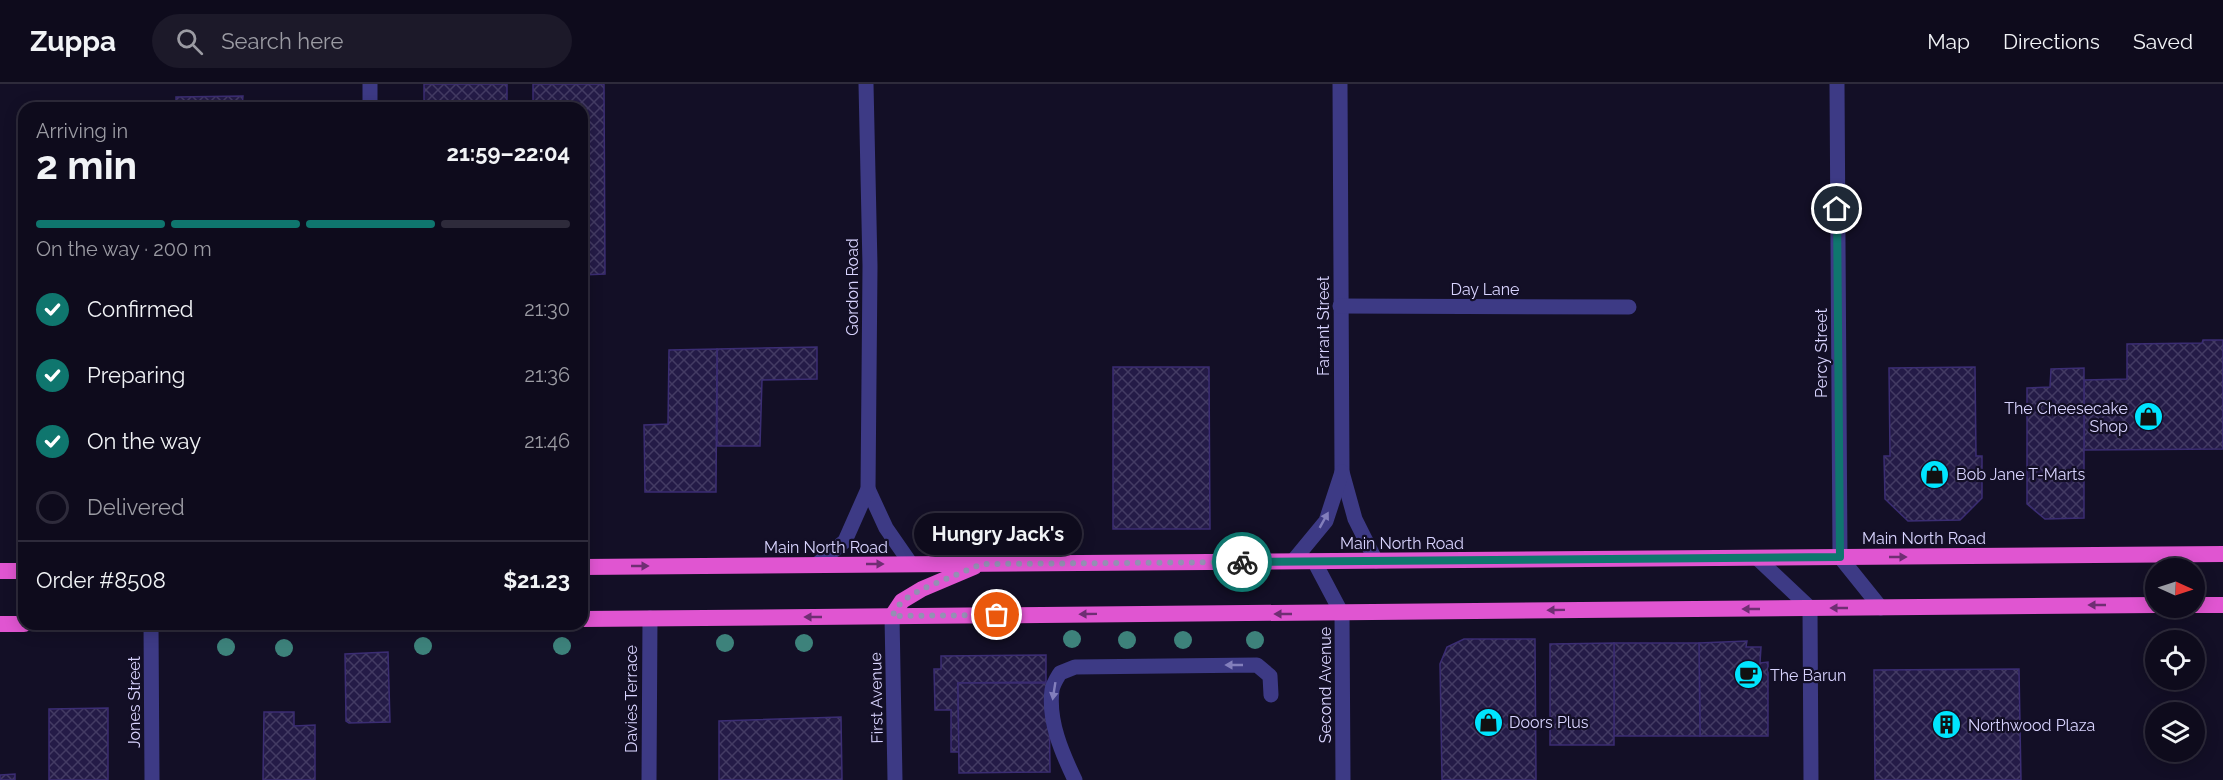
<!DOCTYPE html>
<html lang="en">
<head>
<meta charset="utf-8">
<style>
  body { margin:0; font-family:Raleway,sans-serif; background:#1c1929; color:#f1f3f6; height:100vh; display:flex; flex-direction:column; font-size:22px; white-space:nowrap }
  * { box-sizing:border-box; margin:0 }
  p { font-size:20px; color:#9b9ba3 }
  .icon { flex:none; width:33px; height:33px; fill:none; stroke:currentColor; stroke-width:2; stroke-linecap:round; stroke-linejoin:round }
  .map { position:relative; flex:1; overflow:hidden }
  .sheet { position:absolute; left:18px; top:18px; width:570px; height:528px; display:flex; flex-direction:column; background:#0e0b1c; border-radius:18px; box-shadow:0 3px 15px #0003,0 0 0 2px #2e2b3b }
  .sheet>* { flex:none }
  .needle { width:39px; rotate:93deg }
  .controls { position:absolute; left:2145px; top:474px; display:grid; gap:12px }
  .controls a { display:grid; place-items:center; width:60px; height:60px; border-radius:50%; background:#0e0b1c; box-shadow:0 3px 15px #0003,0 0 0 2px #2e2b3b; font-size:30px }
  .pin { position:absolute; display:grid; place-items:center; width:51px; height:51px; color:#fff; margin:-26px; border:3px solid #fff; border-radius:50%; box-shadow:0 2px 6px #0007 }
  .courier { position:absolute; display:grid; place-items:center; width:60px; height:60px; margin:-30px; border:4px solid #0f766e; border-radius:50%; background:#fff; color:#222; box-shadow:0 2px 8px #0007 }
  .bubble { position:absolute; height:42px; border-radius:21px; background:#0e0b1c; box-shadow:0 3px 15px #0003,0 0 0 2px #2e2b3b; font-size:20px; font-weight:700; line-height:42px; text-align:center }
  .head em { font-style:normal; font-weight:700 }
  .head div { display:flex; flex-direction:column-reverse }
  .head { display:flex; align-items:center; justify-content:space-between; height:102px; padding:0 18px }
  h1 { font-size:39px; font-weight:700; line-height:45px }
  .bar { display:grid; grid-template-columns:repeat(4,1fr); gap:9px 6px; align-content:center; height:72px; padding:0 18px }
  .bar i { height:8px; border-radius:4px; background:#2e2b3b }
  .bar .on { background:#0f766e }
  .bar p { grid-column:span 4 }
  .line { display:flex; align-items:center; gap:15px; padding:0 18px; border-top:2px solid #2e2b3b }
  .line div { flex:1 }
  ol { padding:0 18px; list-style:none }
  li { display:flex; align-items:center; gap:18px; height:66px }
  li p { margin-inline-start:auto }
  li .icon { padding:6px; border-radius:50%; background:#0f766e; color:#fff; stroke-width:4 }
  li:last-child { color:#9b9ba3 }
  li i { width:33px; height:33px; border:3px solid #2e2b3b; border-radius:50% }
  header { display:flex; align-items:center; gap:36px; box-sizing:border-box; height:84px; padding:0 30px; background:#0e0b1c; border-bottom:2px solid #2e2b3b }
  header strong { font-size:28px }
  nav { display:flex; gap:33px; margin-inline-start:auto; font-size:21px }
  .search { width:420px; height:54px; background:#1c1929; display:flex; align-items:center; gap:15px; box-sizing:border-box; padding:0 21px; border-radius:33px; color:#9b9ba3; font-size:22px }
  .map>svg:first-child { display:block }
</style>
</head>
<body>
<header>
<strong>Zuppa</strong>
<div class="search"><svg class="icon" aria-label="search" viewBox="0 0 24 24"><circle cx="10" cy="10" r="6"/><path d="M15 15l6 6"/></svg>Search here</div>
<nav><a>Map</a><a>Directions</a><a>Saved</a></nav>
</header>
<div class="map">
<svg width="2223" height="696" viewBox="0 0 2223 696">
  <defs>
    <pattern id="building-cross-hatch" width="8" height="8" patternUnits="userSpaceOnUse" patternTransform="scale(1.5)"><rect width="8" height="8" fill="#241b47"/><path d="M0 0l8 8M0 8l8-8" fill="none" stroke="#433b63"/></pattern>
  </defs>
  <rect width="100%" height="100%" fill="#130f26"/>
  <g fill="url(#building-cross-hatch)" stroke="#3b2d73" stroke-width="1.5">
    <rect x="424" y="0" width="83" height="24"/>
    <polygon points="533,0 604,0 605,190 582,191 582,24 533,24"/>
    <polygon points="243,12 242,24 176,24 176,13"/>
    <polygon points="2203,256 2223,256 2223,365 2084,366 2084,296 2127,295 2127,260 2202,259"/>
    <polygon points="817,263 817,295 762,296 760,362 717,362 717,265"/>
    <polygon points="717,265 716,408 645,408 644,341 668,340 669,266"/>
    <polygon points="1113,283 1209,283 1210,445 1113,445"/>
    <polygon points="1975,283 1976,372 1982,372 1982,414 1960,436 1908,437 1885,415 1884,372 1890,372 1889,284"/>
    <polygon points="2084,284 2084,434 2045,435 2027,420 2027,304 2050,303 2051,285"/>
    <polygon points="1464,555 1535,555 1536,696 1442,696 1440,580 1447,563"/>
    <polygon points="1747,557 1746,563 1761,563 1760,579 1768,578 1768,652 1700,652 1699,559"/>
    <polygon points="1614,559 1699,559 1700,652 1614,652"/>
    <polygon points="1614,559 1614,661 1550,661 1550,560"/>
    <polygon points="388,568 390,638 349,639 346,637 345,570"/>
    <polygon points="1046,571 1046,598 958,599 959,668 951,668 951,626 935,626 934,585 941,585 941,572"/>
    <polygon points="2019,585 2021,696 1875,696 1874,586"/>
    <polygon points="958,599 1049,599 1050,688 959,689"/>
    <polygon points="108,624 108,696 49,696 49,625"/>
    <polygon points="264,628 294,628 294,642 315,641 315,696 263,696"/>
    <polygon points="841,633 842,696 719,696 719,637"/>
    <polygon points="15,690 15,696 0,696 0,691"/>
  </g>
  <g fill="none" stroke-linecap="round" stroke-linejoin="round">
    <path stroke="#3d3a85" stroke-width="15" d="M1075 696C1062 669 1048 637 1052 606 1053 600 1057 594 1060 589L1075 583 1257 581 1270 592 1271 611"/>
    <g stroke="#3d3a85" stroke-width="15">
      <polyline points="370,0 370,24"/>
      <polyline points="1340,0 1342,388 1355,435 1376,477"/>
      <polyline points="1837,0 1840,473 1881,524"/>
      <polyline points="1340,222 1629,223"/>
      <polyline points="868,405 886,444 911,480"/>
      <polyline points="1757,474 1810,524 1811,696"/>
      <polyline points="1293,477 1326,437 1342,388"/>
      <polyline points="1314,477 1342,530 1343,696"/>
      <polyline points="816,481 845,457 868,405 870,182 866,0"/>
      <polyline points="892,532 895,696"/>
      <polyline points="151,540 152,696"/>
      <polyline points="649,696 650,534"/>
    </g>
    <g stroke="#e055d1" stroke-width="16">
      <polyline points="582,483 2223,470"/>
      <polyline points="0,487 24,487"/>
      <polyline points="2194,521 2223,521"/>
      <polyline points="892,532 902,517 922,505 974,483"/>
      <polyline points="582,535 2156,521"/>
      <polyline points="0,540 24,540"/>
    </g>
  </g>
  <g fill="#3d827b">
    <circle cx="1072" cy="555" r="9"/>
    <circle cx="1127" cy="556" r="9"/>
    <circle cx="1183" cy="556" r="9"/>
    <circle cx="1255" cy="556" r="9"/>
    <circle cx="725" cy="559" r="9"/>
    <circle cx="804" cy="559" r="9"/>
    <circle cx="423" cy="562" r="9"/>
    <circle cx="562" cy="562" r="9"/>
    <circle cx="226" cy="563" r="9"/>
    <circle cx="284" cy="564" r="9"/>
  </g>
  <defs><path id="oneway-solid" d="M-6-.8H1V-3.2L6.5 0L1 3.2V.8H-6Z" transform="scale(1.5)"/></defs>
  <g fill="#837fbc">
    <use href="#oneway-solid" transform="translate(1324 436) rotate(-61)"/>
    <use href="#oneway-solid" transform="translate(1234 581) rotate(180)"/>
    <use href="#oneway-solid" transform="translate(1054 607) rotate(99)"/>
  </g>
  <g fill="#6f2e73">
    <use href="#oneway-solid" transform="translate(1898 473)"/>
    <use href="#oneway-solid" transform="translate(875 480)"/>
    <use href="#oneway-solid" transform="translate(640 482)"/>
    <use href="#oneway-solid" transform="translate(2097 521) rotate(180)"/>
    <use href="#oneway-solid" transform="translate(1839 524) rotate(180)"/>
    <use href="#oneway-solid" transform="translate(1751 525) rotate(180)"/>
    <use href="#oneway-solid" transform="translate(1556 526) rotate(179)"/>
    <use href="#oneway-solid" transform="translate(1088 530) rotate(179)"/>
    <use href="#oneway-solid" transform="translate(1283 530) rotate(180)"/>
    <use href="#oneway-solid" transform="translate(813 533) rotate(180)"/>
  </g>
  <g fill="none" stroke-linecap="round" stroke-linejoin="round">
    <polyline stroke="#948fb3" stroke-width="6" stroke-dasharray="0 10.8" points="997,531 892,532 902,517 922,505 982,480 1242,478"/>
    <polyline stroke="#0f766e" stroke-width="8" points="1242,478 1840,473 1837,125"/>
  </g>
  <defs>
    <symbol id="shop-disc" viewBox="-11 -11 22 22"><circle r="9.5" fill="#00e5ff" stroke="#130f26"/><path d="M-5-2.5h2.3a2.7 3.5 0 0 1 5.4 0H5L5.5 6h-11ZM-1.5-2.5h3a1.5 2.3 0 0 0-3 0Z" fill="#111"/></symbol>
    <symbol id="cafe-disc" viewBox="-11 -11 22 22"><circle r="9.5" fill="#00e5ff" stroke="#130f26"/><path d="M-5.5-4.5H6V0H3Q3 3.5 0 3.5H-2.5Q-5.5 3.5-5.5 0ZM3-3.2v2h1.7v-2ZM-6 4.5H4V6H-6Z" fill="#111"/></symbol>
    <symbol id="building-disc" viewBox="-11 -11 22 22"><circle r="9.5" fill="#00e5ff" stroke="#130f26"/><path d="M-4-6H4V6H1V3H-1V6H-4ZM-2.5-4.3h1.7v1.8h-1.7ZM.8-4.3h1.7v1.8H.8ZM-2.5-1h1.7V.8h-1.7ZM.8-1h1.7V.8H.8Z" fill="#111"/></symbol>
  </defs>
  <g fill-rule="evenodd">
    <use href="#shop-disc" x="2132" y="316" width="33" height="33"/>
    <use href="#shop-disc" x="1918" y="374" width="33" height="33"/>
    <use href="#cafe-disc" x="1732" y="574" width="33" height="33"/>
    <use href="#shop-disc" x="1472" y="622" width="33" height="33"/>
    <use href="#building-disc" x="1930" y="624" width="33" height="33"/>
  </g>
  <g text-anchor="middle" stroke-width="4.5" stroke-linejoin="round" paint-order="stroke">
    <g font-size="16" fill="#d9d4ff" stroke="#130f26">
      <text transform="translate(852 203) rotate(-90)" y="6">Gordon Road</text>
      <text x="1485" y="211">Day Lane</text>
      <text transform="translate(1323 242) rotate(-90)" y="6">Farrant Street</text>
      <text transform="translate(1821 269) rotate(-90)" y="6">Percy Street</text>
      <text x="1924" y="460">Main North Road</text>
      <text x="1402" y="465">Main North Road</text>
      <text x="826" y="469">Main North Road</text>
      <text transform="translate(1325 601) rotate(-90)" y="6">Second Avenue</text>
      <text transform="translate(876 614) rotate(-91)" y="6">First Avenue</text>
      <text transform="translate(631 615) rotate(-90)" y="6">Davies Terrace</text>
      <text transform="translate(134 618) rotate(-90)" y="6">Jones Street</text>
    </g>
    <g font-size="16" fill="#d9d4ff" stroke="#130f26" text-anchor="start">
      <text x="2128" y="330" text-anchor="end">The Cheesecake<tspan x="2128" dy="18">Shop</tspan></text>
      <text x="1956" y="396">Bob Jane T-Marts</text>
      <text x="1770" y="597">The Barun</text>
      <text x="1509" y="644">Doors Plus</text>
      <text x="1968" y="647">Northwood Plaza</text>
    </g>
  </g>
</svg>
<div class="controls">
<a><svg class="needle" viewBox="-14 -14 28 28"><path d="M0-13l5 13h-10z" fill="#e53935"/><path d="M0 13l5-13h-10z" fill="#9b9ba3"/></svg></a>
<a><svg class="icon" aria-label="locate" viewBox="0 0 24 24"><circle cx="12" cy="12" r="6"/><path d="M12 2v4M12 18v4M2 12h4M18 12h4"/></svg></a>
<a><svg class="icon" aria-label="layers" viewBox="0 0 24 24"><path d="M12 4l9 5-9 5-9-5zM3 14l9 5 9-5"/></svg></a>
</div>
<div class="pin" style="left:997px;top:531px;background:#ea580c"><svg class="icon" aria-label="bag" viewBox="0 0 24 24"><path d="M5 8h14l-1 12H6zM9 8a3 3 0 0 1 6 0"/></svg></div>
<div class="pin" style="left:1837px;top:125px;background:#1f2937"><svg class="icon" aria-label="home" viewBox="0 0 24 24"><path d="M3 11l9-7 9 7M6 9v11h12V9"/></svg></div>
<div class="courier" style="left:1242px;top:478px"><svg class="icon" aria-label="bike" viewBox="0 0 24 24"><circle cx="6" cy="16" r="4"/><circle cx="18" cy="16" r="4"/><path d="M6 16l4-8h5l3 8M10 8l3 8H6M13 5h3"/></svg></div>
<div class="bubble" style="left:914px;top:429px;width:168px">Hungry Jack's</div>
<section class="sheet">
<div class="head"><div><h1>2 min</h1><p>Arriving in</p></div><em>21:59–22:04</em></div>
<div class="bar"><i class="on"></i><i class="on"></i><i class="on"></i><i></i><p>On the way · 200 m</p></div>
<ol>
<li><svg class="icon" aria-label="check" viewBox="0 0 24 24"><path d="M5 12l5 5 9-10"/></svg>Confirmed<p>21:30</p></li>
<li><svg class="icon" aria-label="check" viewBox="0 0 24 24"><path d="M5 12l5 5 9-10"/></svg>Preparing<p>21:36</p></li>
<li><svg class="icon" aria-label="check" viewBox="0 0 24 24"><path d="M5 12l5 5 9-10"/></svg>On the way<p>21:46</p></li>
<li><i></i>Delivered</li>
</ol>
<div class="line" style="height:78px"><div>Order #8508</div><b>$21.23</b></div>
</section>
</div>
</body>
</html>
